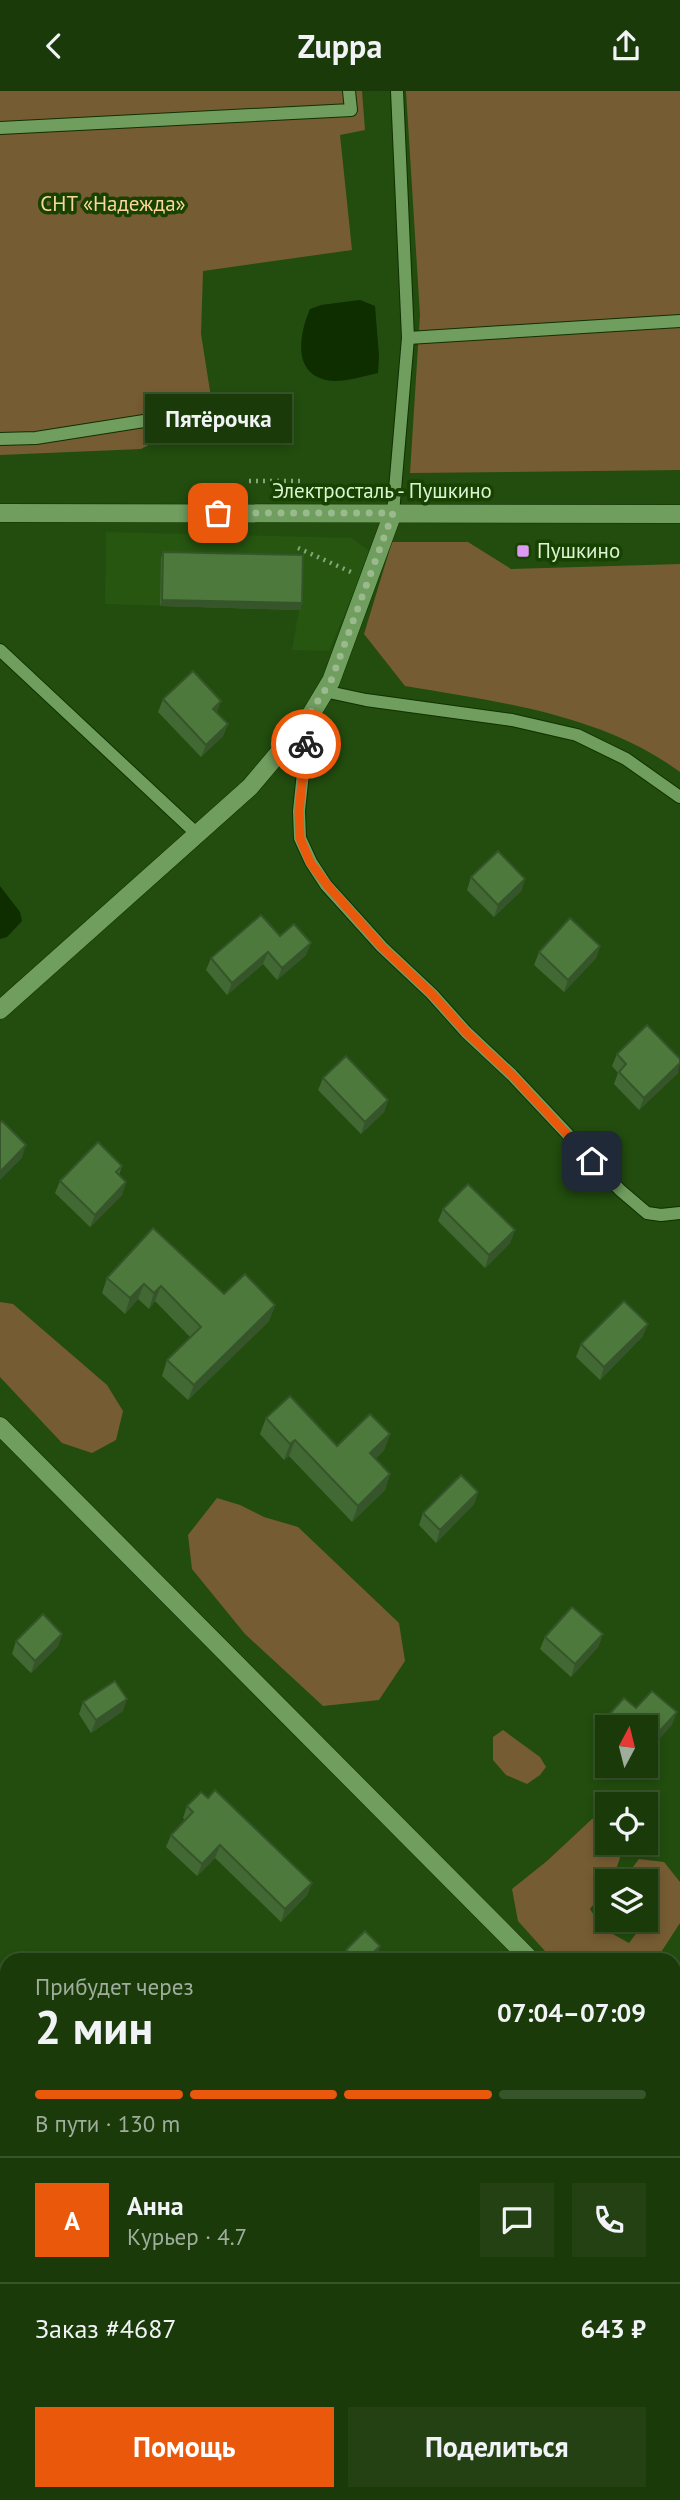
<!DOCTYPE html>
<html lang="ru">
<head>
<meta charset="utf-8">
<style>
  body { margin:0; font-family:"PT Sans",sans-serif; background:#234113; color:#f1f3f6; height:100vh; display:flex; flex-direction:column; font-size:26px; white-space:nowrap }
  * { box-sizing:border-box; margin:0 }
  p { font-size:23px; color:#9fad9c }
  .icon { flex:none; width:38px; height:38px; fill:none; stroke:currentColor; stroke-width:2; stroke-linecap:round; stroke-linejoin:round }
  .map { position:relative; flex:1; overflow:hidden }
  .drawer { position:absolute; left:0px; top:1862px; width:681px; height:548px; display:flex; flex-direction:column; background:#1a3a0a; border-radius:21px 21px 0 0; box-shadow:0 4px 10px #0003,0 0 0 2px #38542b }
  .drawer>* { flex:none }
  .needle { width:46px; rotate:7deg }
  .fabs { position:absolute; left:595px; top:1624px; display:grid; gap:14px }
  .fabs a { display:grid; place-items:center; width:63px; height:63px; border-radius:0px; background:#1a3a0a; box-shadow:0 4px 10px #0003,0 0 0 2px #38542b; font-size:35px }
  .pin { position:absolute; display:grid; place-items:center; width:60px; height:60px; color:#fff; margin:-30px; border-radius:14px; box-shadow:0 4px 10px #0006 }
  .courier { position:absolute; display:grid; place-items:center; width:70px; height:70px; margin:-35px; border:5px solid #ea580c; border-radius:50%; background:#fff; color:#222; box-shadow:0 2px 9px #0007 }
  .bubble { position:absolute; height:49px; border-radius:0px; background:#1a3a0a; box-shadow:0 4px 10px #0003,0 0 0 2px #38542b; font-size:23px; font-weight:700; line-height:49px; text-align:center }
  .summary em { font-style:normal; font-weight:700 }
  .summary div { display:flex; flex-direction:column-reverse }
  .summary { display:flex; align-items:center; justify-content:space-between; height:119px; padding:0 35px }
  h1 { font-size:46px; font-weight:700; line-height:52px }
  .bar { display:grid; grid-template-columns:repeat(4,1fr); gap:10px 7px; align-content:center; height:84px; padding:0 35px }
  .bar i { height:9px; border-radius:5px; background:#38542b }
  .bar .selected { background:#ea580c }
  .bar p { grid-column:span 4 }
  .line { display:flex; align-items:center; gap:18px; padding:0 35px; border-top:2px solid #38542b }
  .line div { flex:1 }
  .round { display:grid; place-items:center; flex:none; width:74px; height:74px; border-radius:0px; background:#234113 }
  .action { display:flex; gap:14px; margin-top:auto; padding:14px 35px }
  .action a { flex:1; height:80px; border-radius:0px; background:#ea580c; color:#fff; font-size:28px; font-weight:700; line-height:80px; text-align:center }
  .action a+a { background:#234113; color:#f1f3f6 }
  header { display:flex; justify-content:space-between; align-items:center; height:91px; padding:0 35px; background:#1a3a0a; font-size:32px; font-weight:700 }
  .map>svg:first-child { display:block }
</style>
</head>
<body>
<header><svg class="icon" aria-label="back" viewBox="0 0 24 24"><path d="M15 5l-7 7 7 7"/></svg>Zuppa<svg class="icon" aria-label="share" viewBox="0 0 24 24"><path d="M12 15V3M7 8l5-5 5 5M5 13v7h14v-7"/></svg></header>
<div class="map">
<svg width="680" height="2409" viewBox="0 0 680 2409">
  <rect width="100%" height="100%" fill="#224d0e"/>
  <polygon fill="#265610" points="106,441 352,447 371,461 329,560 292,559 299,519 105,513"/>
  <g fill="#765c32">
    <polygon points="0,0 362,0 365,39 340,44 352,159 203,180 201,243 213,319 141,358 0,364"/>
    <polygon points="406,0 680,0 680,379 410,382 420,224"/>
    <path d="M392 451H468L511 478 680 473V681C601 623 499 611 405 595L364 543Z"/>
    <polygon points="0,1211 13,1213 107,1294 123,1320 116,1349 92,1362 62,1352 0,1286"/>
    <polygon points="217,1407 240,1414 264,1426 298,1436 399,1532 405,1570 379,1609 323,1615 245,1543 192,1478 188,1444"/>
    <polygon points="503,1639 540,1666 546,1676 540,1684 527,1693 506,1684 493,1669 493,1646"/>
    <polygon points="604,1725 607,1728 607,1752 622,1752 621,1764 612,1790 607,1790 607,1796 590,1818 602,1837 629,1852 648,1827 646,1790 629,1790 627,1784 639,1768 664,1771 680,1791 680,1832 656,1869 553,1869 518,1830 512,1798 547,1770 592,1728"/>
  </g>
  <g fill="#0e2e00">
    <path d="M360 209 375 215 379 265 378 282C365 285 348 290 335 290 292 288 298 246 310 218L321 214Z"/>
    <polygon points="0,795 20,821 22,830 7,846 0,848"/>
  </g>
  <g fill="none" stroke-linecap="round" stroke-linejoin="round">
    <defs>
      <g id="service">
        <polyline points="0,37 351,19 349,0"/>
        <polyline points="408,247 680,230"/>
        <polyline points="0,348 36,347 163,327"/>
        <polyline points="393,422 408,247 397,0"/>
        <polyline points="0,559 197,743"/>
        <polyline points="324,600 366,609 512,629 577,644 626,668 680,706"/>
        <polyline points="304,631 306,653 299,720 300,747 311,771 326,794 382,856 432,903 466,941 512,984 620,1099 647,1122 661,1124 680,1122"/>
      </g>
      <g id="minor">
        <polyline points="0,422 680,423"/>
        <polyline points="0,919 250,696 310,625 331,590 393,422"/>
        <polyline points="0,1335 531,1869"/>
        <polyline points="674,2011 680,2017"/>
        <polyline points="0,2241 7,2247"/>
        <polyline points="208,2403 217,2409"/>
      </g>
    </defs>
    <use href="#service" stroke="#103002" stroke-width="14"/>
    <use href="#minor" stroke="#103002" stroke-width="19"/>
    <g stroke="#85a778" stroke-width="4.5" stroke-dasharray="2 5" stroke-linecap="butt">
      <polyline points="249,390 300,390"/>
      <polyline points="298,457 351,481"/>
    </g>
    <use href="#service" stroke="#709e5f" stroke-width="12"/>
    <use href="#minor" stroke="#709e5f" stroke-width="18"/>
  </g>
  <g fill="#426834">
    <polygon points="163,461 302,512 300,519 160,515 161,467"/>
    <polygon points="163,608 217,622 228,633 223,645 201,666 158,621"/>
    <polygon points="471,786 525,788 521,800 494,826 467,799"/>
    <polygon points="280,845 306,864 277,889 263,873 227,904 206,879 211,867"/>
    <polygon points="600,855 596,867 564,901 534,874 539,861"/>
    <polygon points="617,963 678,982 639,1019 614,993 618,982 612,975"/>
    <polygon points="323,987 388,1009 384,1021 361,1043 318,999"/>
    <polygon points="122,1075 119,1084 126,1091 122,1104 90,1136 55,1102 60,1090"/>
    <polygon points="443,1118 515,1139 510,1152 485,1177 438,1130"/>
    <polygon points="107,1187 224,1203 275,1214 269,1230 188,1309 162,1285 167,1269 190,1246 155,1210 149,1218 138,1208 125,1223 102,1202"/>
    <polygon points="643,1245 600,1289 576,1266 581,1253"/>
    <polygon points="266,1327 337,1355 390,1343 384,1359 375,1368 390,1383 385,1399 352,1431 289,1365 284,1369 260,1343"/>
    <polygon points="478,1401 474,1413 436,1452 419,1434 423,1422"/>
    <polygon points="62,1543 58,1555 31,1582 12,1563 16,1550"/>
    <polygon points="603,1543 598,1556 571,1586 540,1558 545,1546"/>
    <polygon points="83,1611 123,1620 91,1642 79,1623"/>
    <polygon points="636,1617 672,1634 607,1636 607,1661 593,1648 598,1636"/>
    <polygon points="623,1675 635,1675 629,1681"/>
    <polygon points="208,1707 312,1792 307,1804 281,1831 215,1767 197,1785 166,1756 171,1744 185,1729 183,1727 187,1715"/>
    <polygon points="380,1855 376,1867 374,1869 342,1869 346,1859"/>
    <polygon points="7,2073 7,2148 0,2142 0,2082"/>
  </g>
  <g fill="#36552a">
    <polygon points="162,509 302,512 300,519 160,515"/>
    <polygon points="221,610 217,622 213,618"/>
    <polygon points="228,633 223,645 201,666 206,654"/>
    <polygon points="525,788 521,800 494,826 498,814"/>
    <polygon points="311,852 306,864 277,889 282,877"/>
    <polygon points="600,855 596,867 564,901 568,889"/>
    <polygon points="268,861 263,873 227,904 232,892"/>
    <polygon points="680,972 678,982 639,1019 644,1007"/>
    <polygon points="388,1009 384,1021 361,1043 365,1031"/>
    <polygon points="26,1054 22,1067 0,1089 0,1081"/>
    <polygon points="126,1091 122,1104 90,1136 95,1124"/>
    <polygon points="515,1139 510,1152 485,1177 489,1164"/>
    <polygon points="144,1193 138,1208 125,1223 130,1207"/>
    <polygon points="161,1195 155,1210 149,1218 154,1202"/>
    <polygon points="275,1214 269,1230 188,1309 194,1294"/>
    <polygon points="648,1233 643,1245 600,1289 604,1276"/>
    <polygon points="390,1343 384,1359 364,1378 370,1362"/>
    <polygon points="295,1349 289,1365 284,1369 290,1353"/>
    <polygon points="390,1383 385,1399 352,1431 358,1415"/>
    <polygon points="478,1401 474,1413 436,1452 440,1439"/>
    <polygon points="62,1543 58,1555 31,1582 35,1570"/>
    <polygon points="603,1543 598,1556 571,1586 575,1573"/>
    <polygon points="127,1608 123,1620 91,1642 96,1629"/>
    <polygon points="677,1621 672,1634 646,1663 646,1655"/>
    <polygon points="220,1754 215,1767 197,1785 202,1773"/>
    <polygon points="312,1792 307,1804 281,1831 285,1818"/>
    <polygon points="380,1855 376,1867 374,1869 366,1869"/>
    <polygon points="680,2148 680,2155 674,2162 674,2154"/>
    <polygon points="7,2339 7,2348 0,2357 0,2348"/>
  </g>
  <g fill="#4d793c" stroke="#36552a" stroke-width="2">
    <polygon points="163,461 303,464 302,512 162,509"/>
    <polygon points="193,580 221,610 213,618 228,633 206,654 163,608"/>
    <polygon points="498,760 525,788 498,814 471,786"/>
    <polygon points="261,824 280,845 294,833 311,852 282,877 268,861 232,892 211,867"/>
    <polygon points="570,827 600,855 568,889 539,861"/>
    <polygon points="647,934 680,968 680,972 644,1007 619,981 626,973 617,963"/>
    <polygon points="346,965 388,1009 365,1031 323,987"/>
    <polygon points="2,1030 26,1054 0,1081 0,1032"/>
    <polygon points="98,1051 122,1075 116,1081 126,1091 95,1124 60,1090"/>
    <polygon points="468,1093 515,1139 489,1164 443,1118"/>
    <polygon points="153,1137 224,1203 245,1183 275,1214 194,1294 167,1269 201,1236 161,1195 154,1202 144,1193 130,1207 107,1187"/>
    <polygon points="624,1210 648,1233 604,1276 581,1253"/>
    <polygon points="290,1305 337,1355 370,1323 390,1343 370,1362 390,1383 358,1415 295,1349 290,1353 266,1327"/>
    <polygon points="461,1384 478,1401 440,1439 423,1422"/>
    <polygon points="572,1516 603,1543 575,1573 545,1546"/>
    <polygon points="43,1523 62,1543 35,1570 16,1550"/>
    <polygon points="115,1590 127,1608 96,1629 83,1611"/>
    <polygon points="652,1600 677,1621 646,1655 646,1636 607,1636 607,1644 598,1636 624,1607 636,1617"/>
    <polygon points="215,1699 312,1792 285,1818 220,1754 202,1773 171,1744 193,1721 187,1715 201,1701 208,1707"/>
    <polygon points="365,1840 380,1855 366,1869 356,1869 346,1859"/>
    <polygon points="7,2073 7,2132 0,2127 0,2082"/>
    <polygon points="674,2131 680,2136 680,2148 674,2154"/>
    <polygon points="0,2317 7,2322 7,2339 0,2348"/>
    <polygon points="16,2403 95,2403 90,2409 20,2409 14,2405"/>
    <polygon points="541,2403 592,2403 597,2409 534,2409"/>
  </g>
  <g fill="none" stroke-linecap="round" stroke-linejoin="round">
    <polyline stroke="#9aba8e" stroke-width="7" stroke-dasharray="0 12.6" points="218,422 393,422 331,590 304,631 306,653"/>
    <polyline stroke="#ea580c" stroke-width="9" points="306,653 299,720 300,747 310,771 327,794 382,856 432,903 466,941 512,984 592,1070"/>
  </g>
  <rect fill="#dd99f3" stroke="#174201" stroke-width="2.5" x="516" y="453" width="14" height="14" rx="3.5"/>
  <g text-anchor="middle" stroke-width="7" stroke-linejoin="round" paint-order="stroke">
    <g font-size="21" fill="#fdd598" stroke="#174201">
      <text x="113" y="120">СНТ «Надежда»</text>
    </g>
    <g font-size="21" fill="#dbf4d3" stroke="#174201">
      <text x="382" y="407">Электросталь - Пушкино</text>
    </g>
    <g font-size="21" fill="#dbf4d3" stroke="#174201" text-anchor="start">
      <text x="537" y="467">Пушкино</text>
    </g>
  </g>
</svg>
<div class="fabs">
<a><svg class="needle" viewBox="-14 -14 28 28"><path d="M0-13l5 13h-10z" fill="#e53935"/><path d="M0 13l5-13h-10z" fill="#9fad9c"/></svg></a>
<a><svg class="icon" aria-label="locate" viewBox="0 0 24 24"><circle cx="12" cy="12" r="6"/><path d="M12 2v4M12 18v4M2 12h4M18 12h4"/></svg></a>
<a><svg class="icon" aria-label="layers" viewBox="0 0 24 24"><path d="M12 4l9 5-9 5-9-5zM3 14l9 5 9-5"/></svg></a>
</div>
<div class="pin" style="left:218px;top:422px;background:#ea580c"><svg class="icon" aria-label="bag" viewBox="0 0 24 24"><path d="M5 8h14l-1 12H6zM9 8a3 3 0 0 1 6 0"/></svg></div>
<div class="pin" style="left:592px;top:1070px;background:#1f2937"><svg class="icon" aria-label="home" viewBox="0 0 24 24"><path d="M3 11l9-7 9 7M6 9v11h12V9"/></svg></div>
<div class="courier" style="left:306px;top:653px"><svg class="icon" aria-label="bike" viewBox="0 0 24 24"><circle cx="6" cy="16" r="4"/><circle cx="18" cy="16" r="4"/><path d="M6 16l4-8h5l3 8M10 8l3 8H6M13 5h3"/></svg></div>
<div class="bubble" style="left:145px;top:303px;width:147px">Пятёрочка</div>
<section class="drawer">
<div class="summary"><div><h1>2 мин</h1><p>Прибудет через</p></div><em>07:04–07:09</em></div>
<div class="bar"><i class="selected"></i><i class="selected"></i><i class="selected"></i><i></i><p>В пути · 130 m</p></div>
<div class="line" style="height:126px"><b class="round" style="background:#ea580c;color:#fff">А</b><div><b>Анна</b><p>Курьер · 4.7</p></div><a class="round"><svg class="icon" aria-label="chat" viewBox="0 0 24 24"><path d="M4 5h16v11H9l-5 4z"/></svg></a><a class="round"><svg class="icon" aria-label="phone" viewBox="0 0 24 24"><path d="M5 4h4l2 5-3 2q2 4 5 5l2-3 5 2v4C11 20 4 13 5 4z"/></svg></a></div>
<div class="line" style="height:91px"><div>Заказ #4687</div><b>643 ₽</b></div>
<div class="action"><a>Помощь</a><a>Поделиться</a></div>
</section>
</div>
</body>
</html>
